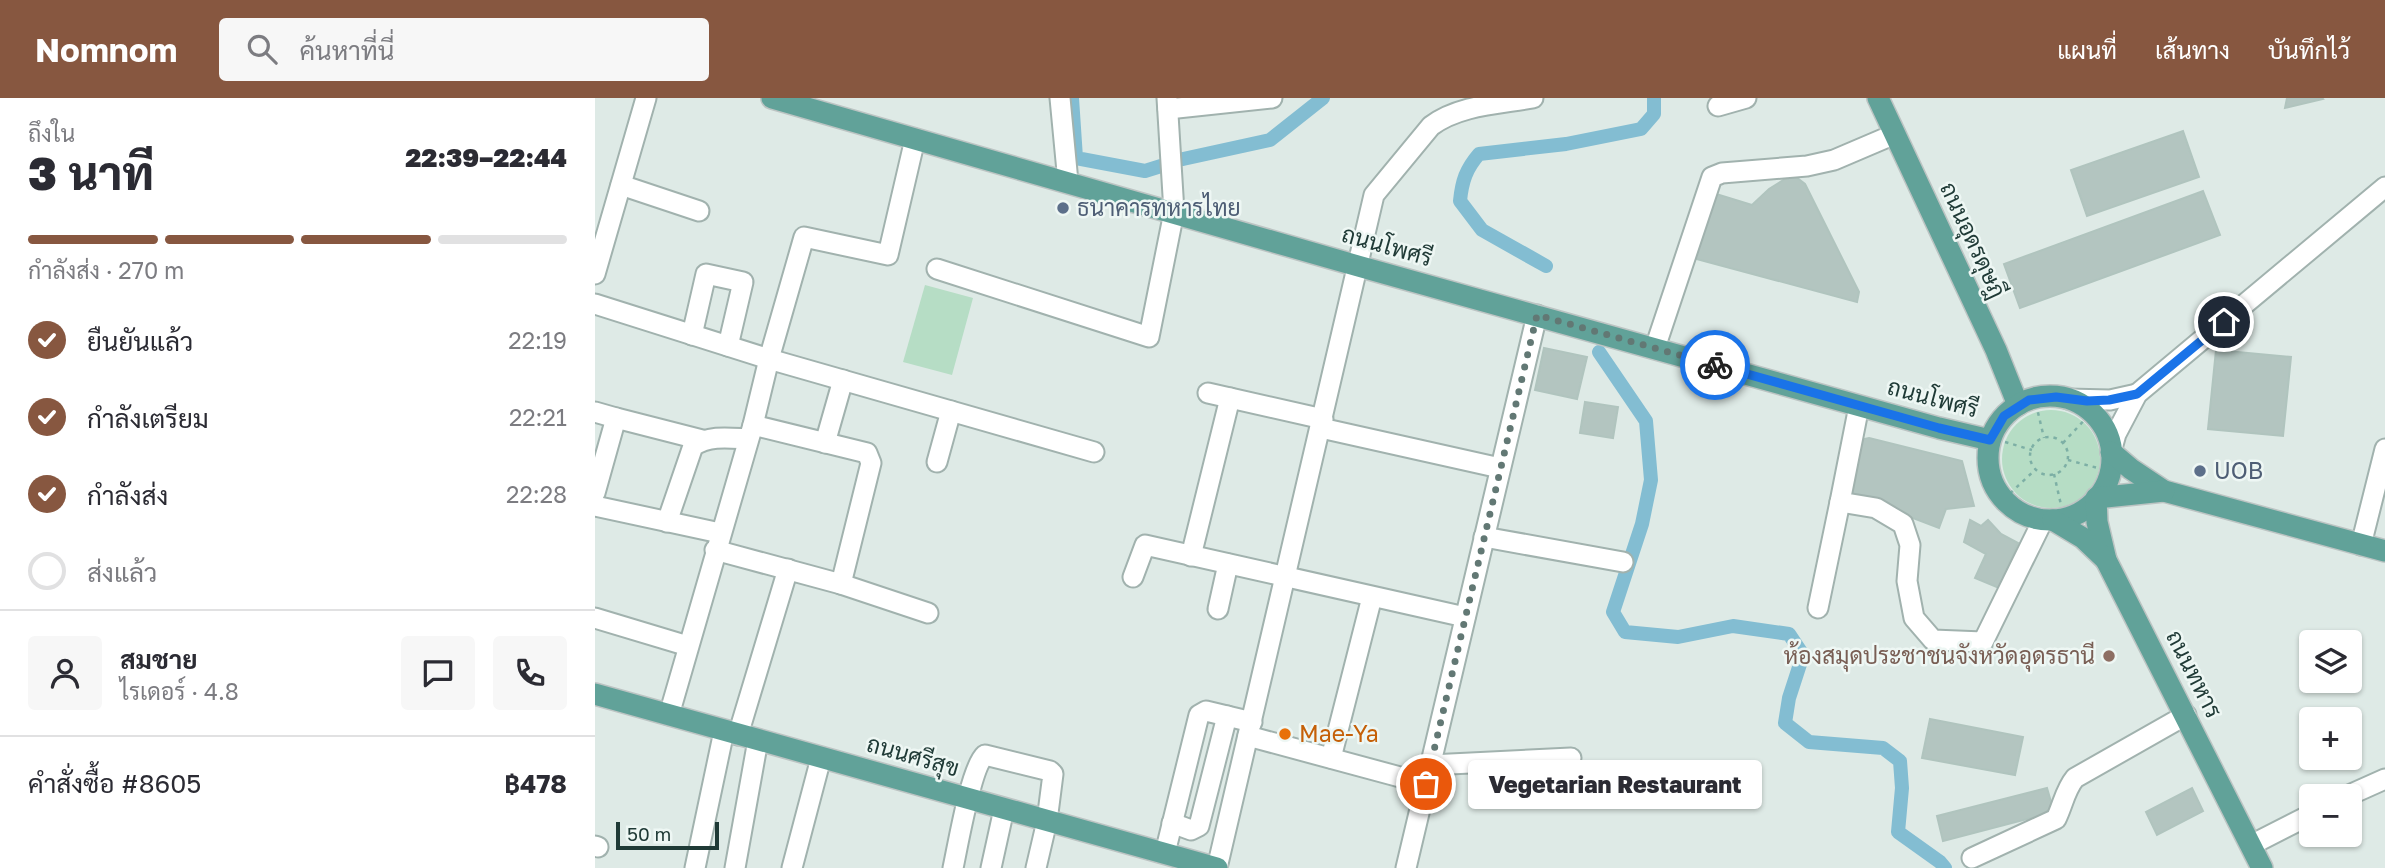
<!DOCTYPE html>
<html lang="th">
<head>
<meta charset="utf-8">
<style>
  body { margin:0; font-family:"Golos Text",Sarabun,sans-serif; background:#f7f7f7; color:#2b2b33; height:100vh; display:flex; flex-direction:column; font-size:26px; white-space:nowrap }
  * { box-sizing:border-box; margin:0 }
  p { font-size:23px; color:#7c7c81 }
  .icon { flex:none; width:38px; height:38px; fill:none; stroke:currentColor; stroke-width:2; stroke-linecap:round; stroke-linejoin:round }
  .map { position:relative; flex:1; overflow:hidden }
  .side { display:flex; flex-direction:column; background:#fff; width:595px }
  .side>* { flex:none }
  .tools { position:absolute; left:1704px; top:532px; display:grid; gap:14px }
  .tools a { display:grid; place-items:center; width:63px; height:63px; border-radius:7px; background:#fff; box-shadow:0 2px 5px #0004; font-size:35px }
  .scale { position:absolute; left:21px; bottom:18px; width:103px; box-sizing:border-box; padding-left:7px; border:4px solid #1f3a36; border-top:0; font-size:19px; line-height:24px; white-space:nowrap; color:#1f3a36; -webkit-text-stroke:5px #eef7f4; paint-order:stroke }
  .pin { position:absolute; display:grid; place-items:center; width:60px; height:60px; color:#fff; margin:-30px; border:4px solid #fff; border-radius:50%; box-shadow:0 2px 7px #0007 }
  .courier { position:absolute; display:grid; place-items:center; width:70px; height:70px; margin:-35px; border:5px solid #1a73e8; border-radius:50%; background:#fff; color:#222; box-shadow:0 2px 9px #0007 }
  .bubble { position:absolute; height:49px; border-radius:7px; background:#fff; box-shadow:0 2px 5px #0004; font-size:23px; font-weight:800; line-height:49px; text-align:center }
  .head em { font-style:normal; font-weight:800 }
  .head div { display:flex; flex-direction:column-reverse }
  .head { display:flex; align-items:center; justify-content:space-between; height:119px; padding:0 28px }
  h1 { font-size:46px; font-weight:800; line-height:52px }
  .bar { display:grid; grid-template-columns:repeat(4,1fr); gap:10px 7px; align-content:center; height:84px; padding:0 28px }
  .bar i { height:9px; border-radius:5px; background:#e1e1e2 }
  .bar .selected { background:#875740 }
  .bar p { grid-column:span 4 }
  .line { display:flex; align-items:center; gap:18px; padding:0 28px; border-top:2px solid #e1e1e2 }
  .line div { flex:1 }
  .round { display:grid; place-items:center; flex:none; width:74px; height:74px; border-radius:7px; background:#f7f7f7 }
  ol { padding:0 28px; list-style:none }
  li { display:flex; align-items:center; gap:21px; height:77px }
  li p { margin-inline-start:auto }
  li .icon { padding:7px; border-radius:50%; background:#875740; color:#fff; stroke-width:4 }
  li:last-child { color:#7c7c81 }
  li i { width:38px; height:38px; border:4px solid #e1e1e2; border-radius:50% }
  header { display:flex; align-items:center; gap:42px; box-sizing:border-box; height:98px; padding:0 35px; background:#875740; color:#fff }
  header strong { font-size:33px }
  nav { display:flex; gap:38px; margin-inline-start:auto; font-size:24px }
  .search { width:490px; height:63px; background:#f7f7f7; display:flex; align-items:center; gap:18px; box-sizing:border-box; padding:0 24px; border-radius:7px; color:#7c7c81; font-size:26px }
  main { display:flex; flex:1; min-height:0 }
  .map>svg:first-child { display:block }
</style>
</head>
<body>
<header>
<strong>Nomnom</strong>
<div class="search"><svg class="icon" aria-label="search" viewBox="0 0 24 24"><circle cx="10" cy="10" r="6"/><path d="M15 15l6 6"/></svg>ค้นหาที่นี่</div>
<nav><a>แผนที่</a><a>เส้นทาง</a><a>บันทึกไว้</a></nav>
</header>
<main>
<section class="side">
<div class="head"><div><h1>3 นาที</h1><p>ถึงใน</p></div><em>22:39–22:44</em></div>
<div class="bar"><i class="selected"></i><i class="selected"></i><i class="selected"></i><i></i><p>กำลังส่ง · 270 m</p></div>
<ol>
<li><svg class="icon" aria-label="check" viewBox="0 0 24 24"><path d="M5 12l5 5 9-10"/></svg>ยืนยันแล้ว<p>22:19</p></li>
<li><svg class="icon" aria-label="check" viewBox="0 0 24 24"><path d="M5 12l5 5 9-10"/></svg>กำลังเตรียม<p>22:21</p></li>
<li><svg class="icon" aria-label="check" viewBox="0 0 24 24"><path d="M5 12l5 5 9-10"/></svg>กำลังส่ง<p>22:28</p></li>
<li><i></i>ส่งแล้ว</li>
</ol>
<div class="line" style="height:126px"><a class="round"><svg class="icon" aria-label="person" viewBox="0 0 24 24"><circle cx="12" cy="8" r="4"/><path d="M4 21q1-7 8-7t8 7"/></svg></a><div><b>สมชาย</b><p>ไรเดอร์ · 4.8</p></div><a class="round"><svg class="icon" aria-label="chat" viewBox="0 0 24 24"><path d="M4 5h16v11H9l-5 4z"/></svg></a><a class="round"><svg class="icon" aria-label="phone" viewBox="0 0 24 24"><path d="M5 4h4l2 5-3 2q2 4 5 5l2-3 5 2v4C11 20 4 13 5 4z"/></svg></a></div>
<div class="line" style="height:91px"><div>คำสั่งซื้อ #8605</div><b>฿478</b></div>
</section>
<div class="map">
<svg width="1790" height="770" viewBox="0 0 1790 770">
  <rect width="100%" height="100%" fill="#deeae6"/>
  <g fill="#b6ddc5">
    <polygon points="330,187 378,200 357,277 308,264"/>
    <circle cx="1456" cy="361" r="49"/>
  </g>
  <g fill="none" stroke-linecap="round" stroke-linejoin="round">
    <g stroke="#83bdd2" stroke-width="14">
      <polyline points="477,0 481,60 550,73 566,68"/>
      <polyline points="588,61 675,42 728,0"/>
      <path d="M951 168 887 132 865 103C867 83 871 71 884 56L971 46 1046 31 1059 16V0"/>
      <polyline points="1004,254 1051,323 1056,382 1047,426 1018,514 1030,534 1083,539 1138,528 1194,536 1208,557 1194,600 1190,625 1214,644 1288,650 1305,663 1307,690 1303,734 1345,764 1350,770"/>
    </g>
  </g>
  <g fill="#b3c5c0" stroke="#b0c4be" stroke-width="2">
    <polygon points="1692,0 1727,0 1728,1 1690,10"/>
    <polygon points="1588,33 1604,79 1492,118 1476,72"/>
    <polygon points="1201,79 1210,86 1264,194 1262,204 1098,160 1118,95 1157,107 1174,91 1190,81"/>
    <polygon points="1608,93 1625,137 1425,210 1409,166"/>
    <polygon points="949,250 992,259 982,301 940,292"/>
    <polygon points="1621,252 1696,259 1688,338 1613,331"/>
    <polygon points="990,304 1023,309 1018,340 985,335"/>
    <polygon points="1274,340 1367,363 1379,408 1351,411 1344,430 1255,396 1264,342"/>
    <polygon points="1375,422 1386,428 1393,422 1406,436 1423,445 1404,490 1380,480 1391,456 1369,444"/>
    <polygon points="1335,621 1428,639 1420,677 1327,660"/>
    <polygon points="1452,690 1459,714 1348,743 1342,718"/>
    <polygon points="1597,690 1608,713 1562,737 1551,714"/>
  </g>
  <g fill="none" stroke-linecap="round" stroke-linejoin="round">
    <defs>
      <g id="minor">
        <polyline points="465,0 473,84"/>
        <polyline points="1123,8 1151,0"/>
        <polyline points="573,11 677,0"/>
        <polyline points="26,87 104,113"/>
        <polyline points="342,171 554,239 579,114 572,0"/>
        <polyline points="0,176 51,0"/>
        <polyline points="0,206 174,261 499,354"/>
        <polyline points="97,237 111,176 148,184 133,248"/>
        <polyline points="1060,250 1117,79 1127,75 1212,68 1239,62 1300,36"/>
        <polyline points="613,295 728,321"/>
        <polyline points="1473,301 1515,302 1542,296"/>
        <polyline points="1264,308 1245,404 1281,410 1308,426 1315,447 1312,483 1319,520 1338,542 1388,544 1448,422"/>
        <polyline points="0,314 21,320 0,395"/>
        <polyline points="21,320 107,342"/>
        <polyline points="158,327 272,355 276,365 246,486"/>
        <polyline points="726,330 905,370"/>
        <polyline points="230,345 248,282"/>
        <polyline points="1516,354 1521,336 1542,296 1790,89"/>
        <polyline points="342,364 356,313"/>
        <polyline points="0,408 125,435"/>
        <path d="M72 424 98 348C115 337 134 340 153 341"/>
        <polyline points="889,439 1028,464"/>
        <polyline points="1766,447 1790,351"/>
        <polyline points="120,452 246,486 333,515"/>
        <polyline points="596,458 635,300"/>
        <polyline points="538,479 550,447 870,519"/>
        <polyline points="1223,510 1245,404"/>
        <polyline points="623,511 633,466"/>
        <polyline points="0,520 93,548"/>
        <polyline points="74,617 158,327 174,261 209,139 293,157 320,41"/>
        <polyline points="143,637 193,471"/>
        <polyline points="653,638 831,686"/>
        <polyline points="736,660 777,499"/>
        <polyline points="835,667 976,660"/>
        <polyline points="1752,698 1790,681"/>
        <polyline points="577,725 596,732 604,728 632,618"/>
        <polyline points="1656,747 1717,716"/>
        <polyline points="0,748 3,749"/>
        <polyline points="570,755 604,617 611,613 657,624"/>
        <path d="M1377 760 1461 721C1468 707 1470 692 1480 680L1591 617"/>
        <polyline points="100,770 129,633"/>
        <polyline points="140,770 163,642"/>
        <polyline points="197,770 226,660"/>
        <path d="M358 770C363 747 376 669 390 657L455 673 458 676 452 723 441 770"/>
        <polyline points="396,770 409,711"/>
        <path d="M622 770 779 97 836 28C864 7 904 6 938 0"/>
        <polyline points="811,770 942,217"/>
      </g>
      <g id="major">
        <polyline points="177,0 763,168 1344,330 1395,342"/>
        <polyline points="1283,0 1401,252 1423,307"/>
        <circle cx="1455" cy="360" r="62"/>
        <polyline points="1516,354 1536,371 1569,393 1790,453"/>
        <polyline points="1569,393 1501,400 1502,424 1511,462 1667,770"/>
        <polyline points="1458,422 1488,440 1511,462"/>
        <polyline points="0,596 622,770"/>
      </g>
    </defs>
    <use href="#minor" stroke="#a1b2ae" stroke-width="23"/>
    <use href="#major" stroke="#bcc4c3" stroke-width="24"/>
    <g stroke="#7dafa5" stroke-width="2.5" stroke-dasharray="3.5 5" stroke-linecap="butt">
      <polyline points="1441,306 1449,340"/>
      <circle cx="1454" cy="358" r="19"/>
      <polyline points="1410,344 1437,352"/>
      <polyline points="1468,345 1494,317"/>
      <polyline points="1473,362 1510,372"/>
      <polyline points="1459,376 1466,407"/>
      <polyline points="1409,401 1441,371"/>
    </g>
    <use href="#minor" stroke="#fff" stroke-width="19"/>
    <use href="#major" stroke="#61a299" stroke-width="21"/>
  </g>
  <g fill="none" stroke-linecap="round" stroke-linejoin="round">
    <polyline stroke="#627874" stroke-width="7" stroke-dasharray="0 12.6" points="831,686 942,217 1120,267"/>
    <polyline stroke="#1a73e8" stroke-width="9" points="1120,267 1344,330 1395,342 1409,318 1434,302 1461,299 1492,303 1514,302 1542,296 1629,224"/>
  </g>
  <g fill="#5c6f8a" stroke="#eef7f4" stroke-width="2.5">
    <circle cx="468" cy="110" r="7"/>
    <circle cx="1605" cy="373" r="7"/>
  </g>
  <circle fill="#8d6e63" stroke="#eef7f4" stroke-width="2.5" cx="1514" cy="558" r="7"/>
  <circle fill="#e8710a" stroke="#eef7f4" stroke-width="2.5" cx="690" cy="636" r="7"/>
  <g text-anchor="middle" stroke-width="5" stroke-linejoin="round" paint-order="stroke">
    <g font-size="23" fill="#4e5e75" stroke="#eef7f4" text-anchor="start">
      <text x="482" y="118">ธนาคารทหารไทย</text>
      <text x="1619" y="381">UOB</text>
    </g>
    <g font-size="23" fill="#1f3a36" stroke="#eef7f4">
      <text transform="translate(1378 142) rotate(65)" y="8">ถนนอุดรดุษฎี</text>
      <text transform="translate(792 148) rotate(16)" y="8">ถนนโพศรี</text>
      <text transform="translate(1338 300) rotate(15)" y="8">ถนนโพศรี</text>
      <text transform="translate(1599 576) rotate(63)" y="8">ถนนทหาร</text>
      <text transform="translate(318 658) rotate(16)" y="8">ถนนศรีสุข</text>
    </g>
    <g font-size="23" fill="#785e54" stroke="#eef7f4" text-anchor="end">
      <text x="1500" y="566">ห้องสมุดประชาชนจังหวัดอุดรธานี</text>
    </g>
    <g font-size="23" fill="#c56008" stroke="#eef7f4" text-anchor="start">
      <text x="704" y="644">Mae-Ya</text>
    </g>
  </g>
</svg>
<div class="tools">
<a><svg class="icon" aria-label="layers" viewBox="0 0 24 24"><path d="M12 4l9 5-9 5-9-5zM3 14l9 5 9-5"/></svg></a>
<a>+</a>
<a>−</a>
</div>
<div class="scale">50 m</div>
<div class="pin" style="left:831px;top:686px;background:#ea580c"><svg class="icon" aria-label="bag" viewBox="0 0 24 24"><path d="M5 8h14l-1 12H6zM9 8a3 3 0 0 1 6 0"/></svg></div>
<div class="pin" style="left:1629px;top:224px;background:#1f2937"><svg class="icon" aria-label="home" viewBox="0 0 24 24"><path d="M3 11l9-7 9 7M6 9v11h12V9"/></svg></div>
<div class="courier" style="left:1120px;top:267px"><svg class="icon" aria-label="bike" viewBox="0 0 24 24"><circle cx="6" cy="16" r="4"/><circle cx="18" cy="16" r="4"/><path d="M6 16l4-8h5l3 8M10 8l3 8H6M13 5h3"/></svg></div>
<div class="bubble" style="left:873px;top:662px;width:294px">Vegetarian Restaurant</div>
</div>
</main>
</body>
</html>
